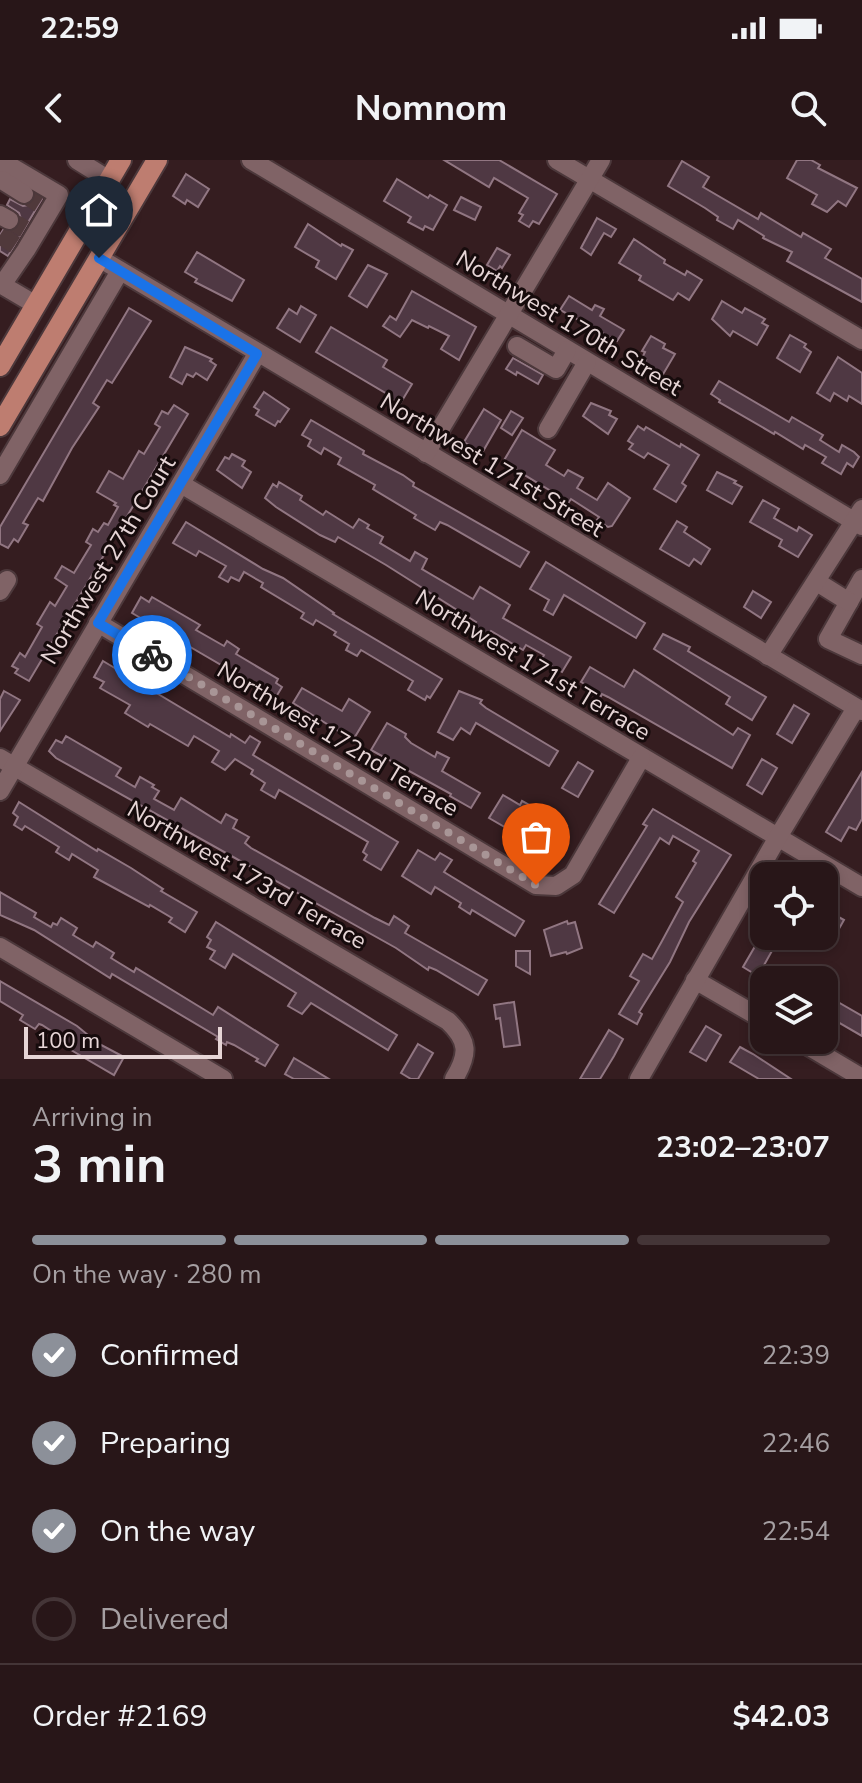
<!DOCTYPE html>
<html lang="en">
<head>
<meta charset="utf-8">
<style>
  body { margin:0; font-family:"Nunito Sans",sans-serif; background:#342325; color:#f1f3f6; height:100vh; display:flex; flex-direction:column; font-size:30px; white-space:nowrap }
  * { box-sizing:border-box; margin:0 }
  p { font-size:26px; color:#a59fa2 }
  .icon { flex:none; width:44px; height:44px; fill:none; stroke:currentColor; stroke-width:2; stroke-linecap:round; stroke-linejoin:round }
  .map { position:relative; height:919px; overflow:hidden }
  .drawer { display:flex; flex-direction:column; background:#281618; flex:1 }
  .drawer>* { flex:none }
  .buttons { position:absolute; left:750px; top:702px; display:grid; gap:16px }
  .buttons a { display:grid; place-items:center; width:88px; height:88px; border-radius:16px; background:#281618; box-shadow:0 4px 12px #0003,0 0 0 2px #443537; font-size:40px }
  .scale { position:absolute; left:24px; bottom:20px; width:198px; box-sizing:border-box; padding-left:8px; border:4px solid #e6d5d6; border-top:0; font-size:22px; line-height:28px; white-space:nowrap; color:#e6d5d6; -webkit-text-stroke:6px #160b0c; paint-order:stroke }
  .pin { position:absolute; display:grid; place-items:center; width:68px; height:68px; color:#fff; margin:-82px -34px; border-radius:50% 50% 50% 0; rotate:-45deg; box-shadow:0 0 8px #0007 }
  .pin .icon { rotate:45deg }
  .courier { position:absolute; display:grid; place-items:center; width:80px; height:80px; margin:-40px; border:6px solid #1a73e8; border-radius:50%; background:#fff; color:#222; box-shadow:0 2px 10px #0007 }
  .overview em { font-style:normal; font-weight:700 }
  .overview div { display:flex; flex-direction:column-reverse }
  .overview { display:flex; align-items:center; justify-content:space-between; height:136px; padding:0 32px }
  h1 { font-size:52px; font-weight:700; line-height:60px }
  .bar { display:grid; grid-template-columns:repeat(4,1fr); gap:12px 8px; align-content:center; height:96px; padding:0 32px }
  .bar i { height:10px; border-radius:6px; background:#443537 }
  .bar .current { background:#8c9099 }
  .bar p { grid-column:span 4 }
  .line { display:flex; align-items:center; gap:20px; padding:0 32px; border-top:2px solid #443537 }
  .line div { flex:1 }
  ol { padding:0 32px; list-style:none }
  li { display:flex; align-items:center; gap:24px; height:88px }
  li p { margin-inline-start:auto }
  li .icon { padding:8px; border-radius:50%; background:#8c9099; color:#fff; stroke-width:4 }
  li:last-child { color:#a59fa2 }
  li i { width:44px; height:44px; border:4px solid #443537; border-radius:50% }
  .status { display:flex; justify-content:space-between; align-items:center; height:56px; padding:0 40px; background:#281618; direction:ltr }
  .status svg { height:22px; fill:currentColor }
  header { display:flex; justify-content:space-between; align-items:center; height:104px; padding:0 32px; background:#281618; font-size:36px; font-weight:700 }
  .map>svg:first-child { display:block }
</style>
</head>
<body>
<div class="status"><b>22:59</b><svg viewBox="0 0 49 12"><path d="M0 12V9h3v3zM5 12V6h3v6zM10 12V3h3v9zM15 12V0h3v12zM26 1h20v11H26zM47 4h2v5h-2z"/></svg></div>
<header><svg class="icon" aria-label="back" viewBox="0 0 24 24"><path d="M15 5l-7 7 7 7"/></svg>Nomnom<svg class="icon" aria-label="search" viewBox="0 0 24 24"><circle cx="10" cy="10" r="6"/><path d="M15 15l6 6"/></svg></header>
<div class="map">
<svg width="862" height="919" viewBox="0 0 862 919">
  <rect width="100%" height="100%" fill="#351d20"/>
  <g fill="#4f3843" stroke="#917682" stroke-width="2">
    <polygon points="444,0 499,0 557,34 539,64 533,61 529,67 519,61 523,55 519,53 528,38 494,18 489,27"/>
    <polygon points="797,0 811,0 820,5 818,8 857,28 846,46 838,41 827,52 812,44 817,35 787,18"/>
    <polygon points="682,1 709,17 703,27 758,59 761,53 801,77 803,73 831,89 825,98 862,119 862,142 787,101 792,92 763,78 764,76 738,60 733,69 717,60 718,57 705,48 668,26"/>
    <polygon points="186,14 209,29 198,47 187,40 185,44 173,36"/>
    <polygon points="397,19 428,38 430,35 447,45 433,70 425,66 423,70 408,62 411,57 384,41"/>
    <polygon points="36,35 42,39 8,96 0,91 0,75 3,70 16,70 21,59 19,53 7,45 10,39 23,46 29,45"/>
    <polygon points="461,37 481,47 475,60 454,50"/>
    <polygon points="597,58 616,69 611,77 604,73 591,95 581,88"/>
    <polygon points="308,64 341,86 342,84 353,90 336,119 316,107 319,101 295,87"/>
    <polygon points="634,79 665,100 664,103 685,115 687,111 702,120 689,140 678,133 673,140 639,120 641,116 619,103"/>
    <polygon points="497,88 510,95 502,108 500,106 497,111 487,105"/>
    <polygon points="197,92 244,120 232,141 195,122 197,119 185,112"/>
    <polygon points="368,105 387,114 367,147 349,136"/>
    <polygon points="412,131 476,167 459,200 441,189 449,176 429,166 428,168 412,160 400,177 383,166 390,156 396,160"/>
    <polygon points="569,136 592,150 595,145 604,149 600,156 624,170 617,181 560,150"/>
    <polygon points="722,141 742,153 745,148 765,159 762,163 768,166 757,185 733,171 730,176 712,159"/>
    <polygon points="301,146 316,155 300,182 277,168 289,149 297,154"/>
    <polygon points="129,148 151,161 112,223 107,220 93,243 99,247 72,288 43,341 38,338 23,363 28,365 18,382 14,379 8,388 0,384 0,367"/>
    <polygon points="331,167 387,200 383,207 412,224 400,244 386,236 387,234 316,192"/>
    <polygon points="790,175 806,184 804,187 811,192 800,212 777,198"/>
    <polygon points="651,176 665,184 663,188 675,194 662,216 643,205 646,200 642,198 645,192 642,191"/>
    <polygon points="185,187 212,199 210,201 216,205 207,220 196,213 193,217 187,214 182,224 170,217"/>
    <polygon points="838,197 862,213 862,244 849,236 847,241 834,233 830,241 817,233"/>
    <polygon points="513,198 543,215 538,224 517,212 516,215 506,209"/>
    <polygon points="719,221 789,262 792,257 823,275 820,280 839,292 842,285 854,292 859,297 853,307 847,303 841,314 822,303 826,297 805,285 803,289 775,272 774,274 719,242 720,240 711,234"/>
    <polygon points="264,232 289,249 280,262 278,261 275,266 256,255 259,250 254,247"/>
    <polygon points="591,243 611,251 609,255 617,259 608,274 583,256"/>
    <polygon points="174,245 188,254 29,521 15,513 18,509 12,506 20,493 25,497 42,467 37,464 50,442 55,446 67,426 55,418 62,406 74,413 91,385 86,382 93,369 98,372 104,363 108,365 118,347 114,345 116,343 97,332 109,311 123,319 139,291 144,294 160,267 155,264 162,251 168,254"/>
    <polygon points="484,249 501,260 482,293 464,282"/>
    <polygon points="511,251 523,258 512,275 501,268"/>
    <polygon points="311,260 364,291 363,294 403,315 414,323 413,326 529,392 520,407 447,365 440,362 435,370 414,358 416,355 373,329 375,325 338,304 341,298 324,288 321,294 308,286 311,280 302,275"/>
    <polygon points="638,266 644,270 646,267 680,287 681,284 699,295 682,323 686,326 676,342 654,329 669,305 648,293 644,298 629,289 633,284 628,281"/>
    <polygon points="522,270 555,290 546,305 564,316 568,310 583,318 577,328 597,340 608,323 630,338 612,366 608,367 597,360 599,357 571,339 569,342 503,302"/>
    <polygon points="232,294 245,301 242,306 251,312 242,328 217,310 225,297 229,299"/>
    <polygon points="717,312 736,321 734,323 742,327 732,344 707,330"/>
    <polygon points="279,322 302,336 300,340 323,355 326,351 353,368 359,359 369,365 367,368 383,377 380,383 410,401 415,392 427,399 422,409 473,439 480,427 510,445 503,458 571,497 562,512 541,500 544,495 526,485 523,490 491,471 488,475 473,466 476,462 386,405 338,377 335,382 320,375 276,347 265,338 273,324 277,327"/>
    <polygon points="763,340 779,349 774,358 797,371 799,367 812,375 798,397 779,386 782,380 750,362"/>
    <polygon points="677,361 687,367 684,372 710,389 701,404 694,399 689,406 660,389"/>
    <polygon points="186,362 263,409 283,418 334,453 333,454 442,519 430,538 427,536 425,540 408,530 413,521 361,490 357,496 346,490 349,484 334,475 336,472 316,460 313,465 301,458 304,453 261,427 263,423 244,412 239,421 231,417 228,422 219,417 226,406 199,391 196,396 173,383"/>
    <polygon points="546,402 645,463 636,478 564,435 553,455 544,450 549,440 530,429"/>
    <polygon points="753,431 771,442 761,458 744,447"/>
    <polygon points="141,437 149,442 152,437 200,465 196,470 224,486 227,481 239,489 236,494 278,519 276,523 282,527 276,537 132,453"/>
    <polygon points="663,474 690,487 688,491 766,537 752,560 726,544 730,537 654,489"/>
    <polygon points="103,501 230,577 231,574 245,583 250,576 260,582 253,595 398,682 381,710 364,700 367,695 363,692 368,682 279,630 275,638 261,630 265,623 251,614 253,610 235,599 225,610 212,602 219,591 194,576 188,586 150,564 148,567 125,553 130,545 100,528 104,522 94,517"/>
    <polygon points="590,507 624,527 634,510 733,575 738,568 750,575 732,608 608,537 602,534 601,536 592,531 593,529 581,522"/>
    <polygon points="302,528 342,551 349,539 370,552 353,580 293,543"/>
    <polygon points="4,531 20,540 0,571 0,539"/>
    <polygon points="459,531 482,540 480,543 486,548 558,591 549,606 476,563 470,574 461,568 453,580 438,572"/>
    <polygon points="794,545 809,554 792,583 777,574"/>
    <polygon points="387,563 406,574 405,577 411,583 435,597 437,592 449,598 442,611 480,633 471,648 450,636 451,634 371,590"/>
    <polygon points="66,576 121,608 116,616 135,627 140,617 154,625 152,627 159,631 154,639 174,650 181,638 221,663 226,654 237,660 233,668 249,677 245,683 251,688 375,758 389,765 394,756 409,766 405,773 487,820 478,835 436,810 429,807 428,810 396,788 56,598 49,591 56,580 62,583"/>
    <polygon points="762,599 777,608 762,634 747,625"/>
    <polygon points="578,602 593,611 578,637 562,628"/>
    <polygon points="862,612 862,659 856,670 849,667 841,681 826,672"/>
    <polygon points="503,635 520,645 522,641 567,666 551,694 489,658"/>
    <polygon points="19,642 97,691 98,689 131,708 163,729 161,731 197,752 185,772 169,762 172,758 150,745 149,747 94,717 98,710 72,694 69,700 56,692 59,687 25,666 22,670 14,665 18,657 13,653"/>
    <polygon points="653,649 731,695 689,762 670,802 639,852 642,854 637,864 619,854 639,821 630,816 643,794 652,799 662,781 683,742 676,737 696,703 693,701 699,691 673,676 669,684 660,678 614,753 599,744 647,666 643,664"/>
    <polygon points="418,690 435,700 440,693 452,700 444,712 524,761 515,776 472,750 470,754 459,747 461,743 435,727 431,734 402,716"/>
    <polygon points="0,732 36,753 34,757 51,767 53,763 57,765 61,758 77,768 73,775 93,787 96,782 114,793 111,798 134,812 136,808 213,855 218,847 278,885 265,906 256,901 258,899 234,885 227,882 226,885 216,879 218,877 112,814 110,818 34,770 0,755"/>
    <polygon points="824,749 844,760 831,783 824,779"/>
    <polygon points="567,761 568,764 575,762 582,788 567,794 566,792 551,796 544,770"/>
    <polygon points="216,762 397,875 388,890 311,843 302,854 288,846 296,833 233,794 225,808 210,799 215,791 207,787 211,780 207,777"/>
    <polygon points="761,776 772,776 778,780 758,816 743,807"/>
    <polygon points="516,791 530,791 530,814 516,806"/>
    <polygon points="0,821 77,866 88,875 86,877 124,897 114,915 59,883 62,878 42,865 39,864 35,869 20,860 23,855 0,841"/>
    <polygon points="824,834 862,856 862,876 824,854"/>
    <polygon points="514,842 520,885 504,887 500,858 496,859 494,845"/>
    <polygon points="706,866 721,875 706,901 690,892"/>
    <polygon points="609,870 623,879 614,896 600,919 580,919"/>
    <polygon points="418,884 433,893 418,919 411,919 401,913"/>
    <polygon points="740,887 753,894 791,919 759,919 730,902"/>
    <polygon points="294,898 329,919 294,919 285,914"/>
  </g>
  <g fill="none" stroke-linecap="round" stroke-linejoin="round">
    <g stroke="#50393b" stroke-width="18" stroke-dasharray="18 9" stroke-linecap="butt">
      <polyline points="24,34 43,46"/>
      <polyline points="9,60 28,71"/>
      <polyline points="0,75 18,87"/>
    </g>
    <defs>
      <g id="minor">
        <polyline points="77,0 109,20"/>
        <polyline points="251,0 862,366"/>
        <polyline points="557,0 862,180"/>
        <polyline points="0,3 10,6 59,35 26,90 2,125 36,145"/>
        <polyline points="2,20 24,34"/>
        <polyline points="0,55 9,60"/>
        <polyline points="99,98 862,551"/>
        <polyline points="517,186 556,209 567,190"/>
        <polyline points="548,269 587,202"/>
        <polyline points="426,293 601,0"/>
        <polyline points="0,315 120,111"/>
        <polyline points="181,324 862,727"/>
        <polyline points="862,419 828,479 862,495"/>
        <polyline points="817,422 849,442"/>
        <polyline points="0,431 7,420"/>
        <polyline points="98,463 536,725 556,726 573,715 641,598"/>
        <polyline points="768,496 862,349"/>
        <path d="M0 598 448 861C469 881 469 894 454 919"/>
        <polyline points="0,631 257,194"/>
        <polyline points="0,787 223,919"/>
        <polyline points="695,820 764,860"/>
        <polyline points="798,880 862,918"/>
        <polyline points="639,919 778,677 856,548"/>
      </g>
      <g id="major">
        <polyline points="0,206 121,0"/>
        <polyline points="0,266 157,0"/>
      </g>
    </defs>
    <use href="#minor" stroke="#4c383b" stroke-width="22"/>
    <use href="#major" stroke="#4c383b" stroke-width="24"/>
    <use href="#minor" stroke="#806366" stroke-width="18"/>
    <use href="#major" stroke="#be7d70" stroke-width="20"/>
  </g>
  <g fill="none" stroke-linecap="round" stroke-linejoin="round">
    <polyline stroke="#a89596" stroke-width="8" stroke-dasharray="0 14.4" points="152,495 536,725"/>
    <polyline stroke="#1a73e8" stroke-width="10" points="99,98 257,194 98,463 152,495"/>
  </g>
  <g text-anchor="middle" stroke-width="6" stroke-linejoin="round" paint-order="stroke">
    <g font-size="24" fill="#e6d5d6" stroke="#160b0c">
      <text transform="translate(569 163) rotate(31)" y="8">Northwest 170th Street</text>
      <text transform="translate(492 305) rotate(31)" y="8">Northwest 171st Street</text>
      <text transform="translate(108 400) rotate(-59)" y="8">Northwest 27th Court</text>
      <text transform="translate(533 505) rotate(31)" y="8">Northwest 171st Terrace</text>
      <text transform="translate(338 579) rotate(31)" y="8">Northwest 172nd Terrace</text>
      <text transform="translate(247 715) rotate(30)" y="8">Northwest 173rd Terrace</text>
    </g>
  </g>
</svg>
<div class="buttons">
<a><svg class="icon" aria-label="locate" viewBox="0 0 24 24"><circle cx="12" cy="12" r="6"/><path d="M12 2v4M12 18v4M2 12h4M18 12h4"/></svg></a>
<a><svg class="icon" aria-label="layers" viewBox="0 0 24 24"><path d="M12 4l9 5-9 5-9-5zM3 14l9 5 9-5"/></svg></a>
</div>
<div class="scale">100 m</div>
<div class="pin" style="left:536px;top:725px;background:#ea580c"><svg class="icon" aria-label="bag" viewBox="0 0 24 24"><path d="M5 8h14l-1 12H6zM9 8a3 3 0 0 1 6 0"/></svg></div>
<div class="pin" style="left:99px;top:98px;background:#1f2937"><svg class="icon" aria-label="home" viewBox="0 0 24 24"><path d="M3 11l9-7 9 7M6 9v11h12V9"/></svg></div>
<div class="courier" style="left:152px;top:495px"><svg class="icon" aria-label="bike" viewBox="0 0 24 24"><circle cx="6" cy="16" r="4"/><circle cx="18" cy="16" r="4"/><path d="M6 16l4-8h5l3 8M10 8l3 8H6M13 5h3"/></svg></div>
</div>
<section class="drawer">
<div class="overview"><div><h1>3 min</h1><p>Arriving in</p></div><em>23:02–23:07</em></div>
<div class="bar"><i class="current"></i><i class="current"></i><i class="current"></i><i></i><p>On the way · 280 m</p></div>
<ol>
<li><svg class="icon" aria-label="check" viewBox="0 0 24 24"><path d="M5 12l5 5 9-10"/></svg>Confirmed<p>22:39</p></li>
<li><svg class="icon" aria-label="check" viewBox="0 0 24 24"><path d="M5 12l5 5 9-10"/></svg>Preparing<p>22:46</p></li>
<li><svg class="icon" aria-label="check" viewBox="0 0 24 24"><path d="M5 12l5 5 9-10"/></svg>On the way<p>22:54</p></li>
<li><i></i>Delivered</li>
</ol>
<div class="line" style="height:104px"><div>Order #2169</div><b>$42.03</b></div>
</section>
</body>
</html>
